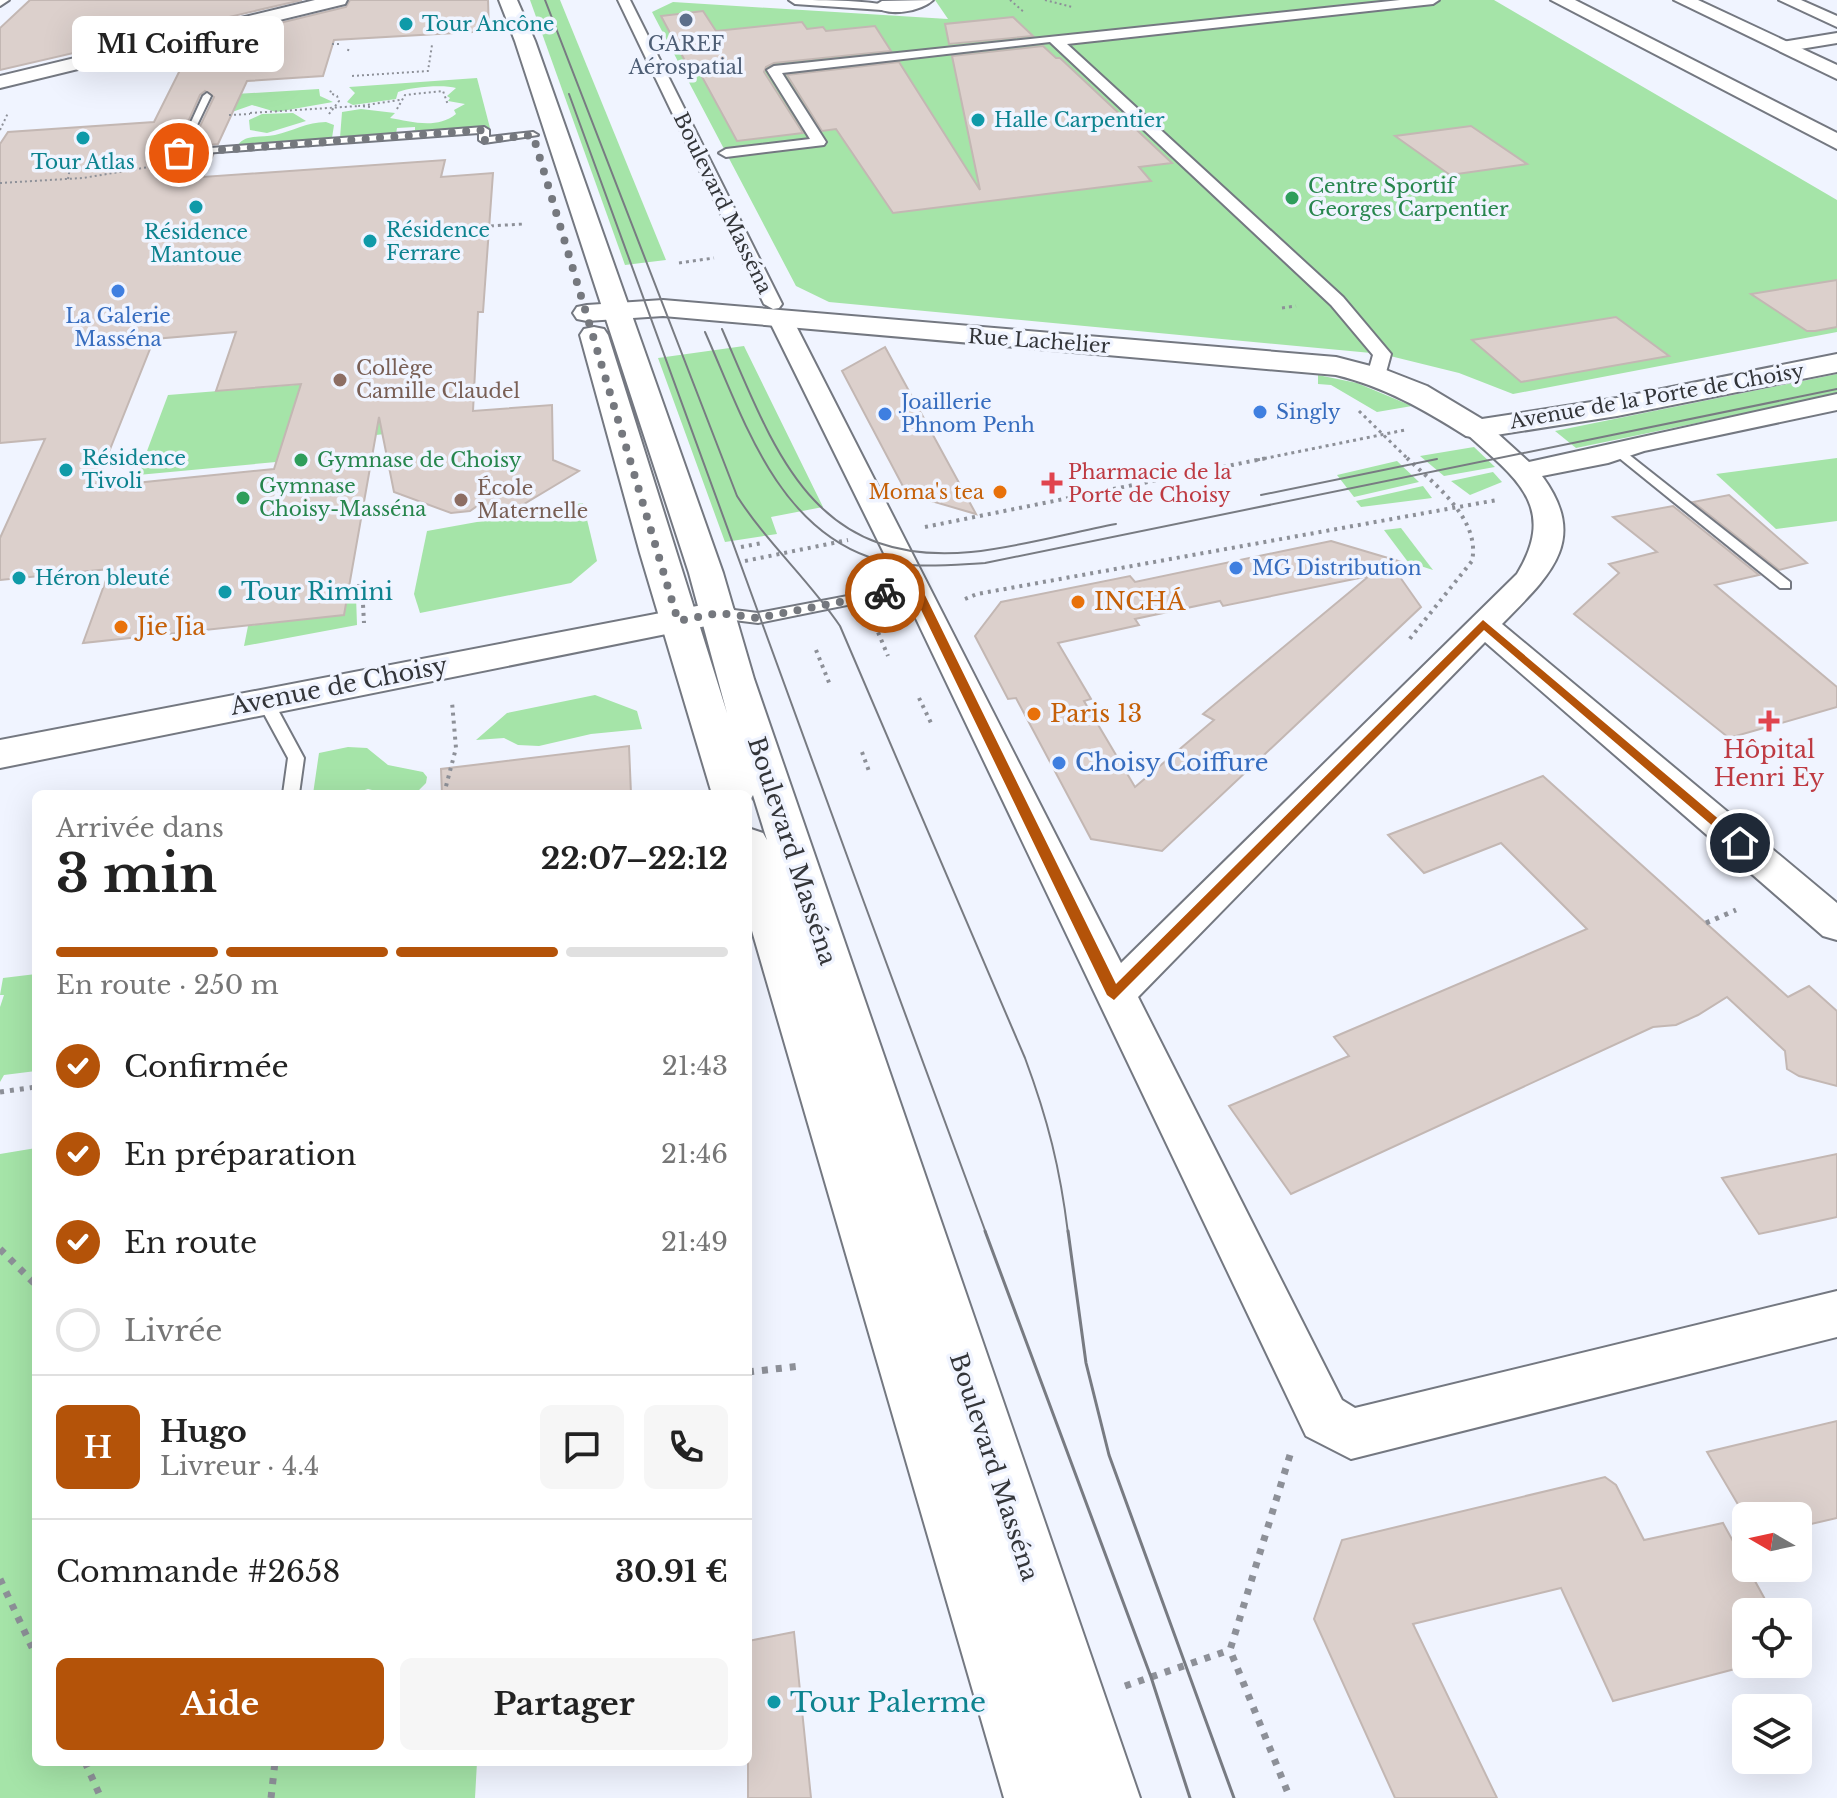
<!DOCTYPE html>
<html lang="fr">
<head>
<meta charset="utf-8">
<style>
  body { margin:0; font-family:"Libre Baskerville",serif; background:#f6f6f6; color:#222; height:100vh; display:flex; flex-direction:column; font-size:30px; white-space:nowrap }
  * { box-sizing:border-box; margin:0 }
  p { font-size:26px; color:#767676 }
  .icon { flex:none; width:44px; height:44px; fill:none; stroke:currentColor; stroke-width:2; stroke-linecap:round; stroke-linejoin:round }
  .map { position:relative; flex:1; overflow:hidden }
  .details { position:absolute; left:32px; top:790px; width:720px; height:976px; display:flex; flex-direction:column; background:#fff; border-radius:12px; box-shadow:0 8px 32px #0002 }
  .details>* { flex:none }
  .needle { width:52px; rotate:279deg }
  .controls { position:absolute; left:1732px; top:1502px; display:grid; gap:16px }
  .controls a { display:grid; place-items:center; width:80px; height:80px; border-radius:12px; background:#fff; box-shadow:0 8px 32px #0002; font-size:40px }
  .pin { position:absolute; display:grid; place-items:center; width:68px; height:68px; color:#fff; margin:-34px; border:4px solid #fff; border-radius:50%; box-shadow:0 2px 8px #0007 }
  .courier { position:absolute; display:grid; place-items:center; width:80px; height:80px; margin:-40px; border:6px solid #b45309; border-radius:50%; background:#fff; color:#222; box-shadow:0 2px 10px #0007 }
  .bubble { position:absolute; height:56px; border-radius:12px; background:#fff; box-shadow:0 8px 32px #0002; font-size:26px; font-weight:800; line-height:56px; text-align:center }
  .headline em { font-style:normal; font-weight:800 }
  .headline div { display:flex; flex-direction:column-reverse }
  .headline { display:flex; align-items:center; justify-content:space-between; height:136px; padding:0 24px }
  h1 { font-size:52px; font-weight:800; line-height:60px }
  .bar { display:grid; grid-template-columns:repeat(4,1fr); gap:12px 8px; align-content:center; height:96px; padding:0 24px }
  .bar i { height:10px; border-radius:6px; background:#e0e0e0 }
  .bar .on { background:#b45309 }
  .bar p { grid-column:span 4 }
  .line { display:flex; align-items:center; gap:20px; padding:0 24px; border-top:2px solid #e0e0e0 }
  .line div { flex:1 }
  .round { display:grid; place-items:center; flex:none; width:84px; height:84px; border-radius:12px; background:#f6f6f6 }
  ol { padding:0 24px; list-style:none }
  li { display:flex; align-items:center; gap:24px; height:88px }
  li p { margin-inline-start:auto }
  li .icon { padding:8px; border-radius:50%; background:#b45309; color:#fff; stroke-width:4 }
  li:last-child { color:#767676 }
  li i { width:44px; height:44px; border:4px solid #e0e0e0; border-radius:50% }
  .cta { display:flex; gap:16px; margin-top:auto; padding:16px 24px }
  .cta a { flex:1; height:92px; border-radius:12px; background:#b45309; color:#fff; font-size:32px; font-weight:800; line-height:92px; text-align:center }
  .cta a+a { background:#f6f6f6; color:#222 }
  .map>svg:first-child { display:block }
</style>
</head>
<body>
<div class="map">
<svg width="1837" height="1798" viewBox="0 0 1837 1798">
  <rect width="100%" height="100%" fill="#f0f4ff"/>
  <g fill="#a5e4a8">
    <polygon points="530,0 560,0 666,260 625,265"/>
    <polygon points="935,0 1494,0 1837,200 1837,332 1513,394 1459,373 1382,354 829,302 796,286 652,12 673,2 948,19"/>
    <path d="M477 78 490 128 401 134 415 130V127L397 128 396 134 340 138 342 112 361 109 395 113 390 118C410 121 436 130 456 114L454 110 465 104 448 101 450 98 447 96 456 88C444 84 409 87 398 92L396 99 353 105 347 102 355 93 349 87Z"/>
    <polygon points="319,89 320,96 333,102 276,112 252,105 232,112 219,95"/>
    <polygon points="293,113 306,121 267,133 250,130 249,120 262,114"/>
    <path d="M326 122 334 125 332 138 238 145C245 134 262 138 275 135 293 131 307 122 326 122Z"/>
    <polygon points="744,346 823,507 771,517 777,534 725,542 658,358"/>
    <polygon points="448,373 394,433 367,436 276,462 138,475 168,395"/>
    <polygon points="1837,374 1837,394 1576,448 1555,431"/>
    <polygon points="1318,375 1357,383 1412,406 1377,412 1331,385 1318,384"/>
    <polygon points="1474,447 1495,467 1444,476 1420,456"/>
    <polygon points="1837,458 1837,521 1776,529 1716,474"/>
    <polygon points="1397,461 1419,482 1354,497 1337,475"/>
    <polygon points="1493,472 1502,482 1470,495 1451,481"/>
    <polygon points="1423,486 1432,498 1361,507 1356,501"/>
    <polygon points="583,503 597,561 571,583 420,613 414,594 427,531"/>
    <polygon points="1401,528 1433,570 1408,562 1384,530"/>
    <polygon points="356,596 357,625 244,646 248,626 343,615 347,597"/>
    <polygon points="595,695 637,711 642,729 591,734 539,746 518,745 504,738 476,740 507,713"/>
    <polygon points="348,747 367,748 388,765 423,772 427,777 426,783 415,794 388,794 368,789 352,794 313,794 319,753"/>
    <polygon points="36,974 36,1071 4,1075 0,1082 0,1007 4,995 0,995 3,978"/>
    <polygon points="36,1148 36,1762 477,1762 475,1798 0,1798 0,1154"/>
  </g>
  <g fill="#dcd0cc" stroke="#c3b7b3" stroke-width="2" fill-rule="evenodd">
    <polygon points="30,0 302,0 0,70 0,28"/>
    <path d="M350 0H488L489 31 334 40 323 76 247 81 218 144 190 147 214 97 205 91 200 95 173 156 213 155 203 177 445 160 441 177 493 173 483 312H478L473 411 552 405 553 460 579 471 519 507 497 510 483 502 470 511 451 513 394 492 379 417 344 615 83 643 110 569 0 580V538L45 439 0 443V144L8 132 154 122 193 44 346 7ZM236 332 216 391 301 384 274 469 95 487 154 339Z"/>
    <polygon points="703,11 716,31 802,22 807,29 823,27 826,31 875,26 891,51 774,63 766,67 764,72 803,133 737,141 700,73 692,74 661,16"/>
    <polygon points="1013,17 1033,36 949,44 945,24"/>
    <polygon points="1043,46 1056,58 1060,58 1172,163 1139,167 1151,181 893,213 836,129 822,131 787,75 899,62 980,190 952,56"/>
    <polygon points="1471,126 1527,164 1450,175 1395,136"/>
    <polygon points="1837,280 1837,327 1815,331 1807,331 1751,294"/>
    <polygon points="1616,317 1669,356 1521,382 1472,340"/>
    <polygon points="885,347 976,514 907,494 842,371"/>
    <polygon points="1729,495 1807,563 1779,570 1693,502"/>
    <polygon points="1673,506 1759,575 1715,585 1837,687 1837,707 1729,738 1574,614 1619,573 1609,564 1657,552 1613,517"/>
    <path d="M1331 541 1415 566 1395 570 1421 607 1162 851 1091 839 1016 698 1008 699 975 636 1001 602 1130 576 1135 582ZM1369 576 1203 714 1214 720 1135 787 1084 701 1091 699 1058 643 1139 625 1135 619 1220 601 1223 606Z"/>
    <polygon points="629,746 631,794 442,794 441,769"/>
    <polygon points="1543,776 1788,997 1809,986 1837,1011 1837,1086 1799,1076 1787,1069 1785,1051 1727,997 1698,1015 1676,1025 1653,1027 1291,1194 1229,1106 1349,1056 1334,1037 1587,929 1501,843 1424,873 1388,835"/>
    <polygon points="1837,1154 1837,1217 1759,1234 1722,1178"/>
    <polygon points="1837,1421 1837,1518 1798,1527 1798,1516 1746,1518 1707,1452"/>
    <polygon points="1605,1477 1616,1485 1644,1540 1723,1523 1772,1612 1746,1612 1746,1664 1754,1664 1613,1701 1561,1588 1413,1624 1497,1798 1395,1798 1314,1619 1342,1540"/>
    <polygon points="794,1632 811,1798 748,1798 748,1641"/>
  </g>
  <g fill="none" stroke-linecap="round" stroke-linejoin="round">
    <defs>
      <g id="service">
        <polygon points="207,93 211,96 185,150 484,127 489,130 489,137 533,132 538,135 484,143 479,140 479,133 176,155 203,96"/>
        <polygon points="1618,446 1790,582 1790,588 1780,588 1613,453 1613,447"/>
        <polygon points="916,583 923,587 921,590 758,623 718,618 711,613 718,608 758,613"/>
        <polygon points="265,696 271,697 304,758 299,794 283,794 288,758 257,701"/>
      </g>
      <g id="pedestrian">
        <polygon points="618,0 630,0 782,304 779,308 773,309 764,304"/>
        <path d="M789 0C813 0 870 0 888 6L882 10 795 4Z"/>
        <polygon points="1400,0 1439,0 1433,4 1067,44 1343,297 1391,354 1385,376 1376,382 1367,376 1373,355 1331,305 1050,42 782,73 826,142 824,145 726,157 719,153 726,149 810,139 767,70 774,66"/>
      </g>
      <g id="minor">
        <polygon points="0,0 9,0 0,6"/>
        <path d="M933 0C920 12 888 17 874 6L882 1Z"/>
        <polygon points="1779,0 1801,0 1837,16 1837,27"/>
        <polygon points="1837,33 1837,43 1782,52 1773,47 1782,42"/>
        <path d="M780 311 788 313 792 318 1121 963 1517 574C1558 507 1516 478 1468 435L1464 429 1468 423H1486L1529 462 1837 394V410L1644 451 1608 463 1542 476C1590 541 1549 576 1502 624L1837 903V940L1823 936 1485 642 1138 997 1342 1400 1355 1408 1837 1291V1337L1351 1459 1306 1436 910 606 768 318 772 313Z"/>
      </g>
      <g id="secondary">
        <polygon points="315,0 347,0 345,4 0,88 0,76"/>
        <path d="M663 300 1336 357 1386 370 1427 386 1482 419 1617 398 1837 354V372L1617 416 1477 438 1466 436C1423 409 1385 387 1336 375L663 316 587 321 577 319 573 313 577 307 587 305Z"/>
        <polygon points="718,602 731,605 736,613 731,621 0,768 0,740"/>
      </g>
      <g id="primary">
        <polygon points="499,0 517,0 535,41 723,573 754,679 1140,1798 1004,1798 748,917 748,828 763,833 767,840 753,795 748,804 748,794 712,794 640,553 580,335 584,329 594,327 604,329 608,335 727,713 689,573 515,41"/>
        <polygon points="1674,0 1698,0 1837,65 1837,79"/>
      </g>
      <polygon id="trunk" points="1551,0 1575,0 1837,133 1837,149"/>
    </defs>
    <use href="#service" stroke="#747881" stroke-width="4"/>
    <use href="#pedestrian" stroke="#747881" stroke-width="4"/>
    <use href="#minor" stroke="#747881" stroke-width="4"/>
    <use href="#secondary" stroke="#747881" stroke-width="4"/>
    <use href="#primary" stroke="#747881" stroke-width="4"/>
    <use href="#trunk" stroke="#747881" stroke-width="4"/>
    <g stroke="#8d9098" stroke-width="2" stroke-dasharray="2 3" stroke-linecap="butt">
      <polyline points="1010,0 1025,13"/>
      <polyline points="1045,0 1072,7"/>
      <polyline points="332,44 342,44"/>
      <polyline points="348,51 349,47"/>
      <polyline points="352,76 428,71 432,45"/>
      <polyline points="370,107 359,106 400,100"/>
      <polyline points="397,109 405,95 443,91 448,105"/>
      <polyline points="250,113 359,106"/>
      <polyline points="329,114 339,101 337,96 330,93 332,88"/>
      <polyline points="229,115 250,114"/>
      <polyline points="0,130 8,113"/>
      <polyline points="68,179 72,156"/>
      <polyline points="0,183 83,178 155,166"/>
    </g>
    <g stroke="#8d9098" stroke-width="3" stroke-dasharray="3 4" stroke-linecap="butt">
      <polyline points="421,230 524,224"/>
      <polyline points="679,263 714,258"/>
      <polyline points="1282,308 1296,306"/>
      <polyline points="1359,411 1409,460"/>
      <polyline points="1257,460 1405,430"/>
    </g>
    <g stroke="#8d9098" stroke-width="4" stroke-dasharray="3 5" stroke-linecap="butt">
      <path d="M1407 458C1434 484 1481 519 1472 561L1408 641"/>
      <polyline points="925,527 1267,458"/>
      <polyline points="741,547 762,543"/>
      <polyline points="745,561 848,540"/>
      <polyline points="349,586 362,586 364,623"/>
      <polyline points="965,599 977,594 1497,500"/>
      <polyline points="875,625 888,656"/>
      <polyline points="816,650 830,685"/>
      <polyline points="919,698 932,725"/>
      <polyline points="862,752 870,774"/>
      <polyline points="444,794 456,748 452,702"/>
    </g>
    <g stroke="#8d9098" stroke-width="5" stroke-dasharray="4 6" stroke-linecap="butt">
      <polyline points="1706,923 1736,910"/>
      <polyline points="0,1092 36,1087"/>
    </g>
    <g stroke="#8d9098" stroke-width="7" stroke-dasharray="6 8" stroke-linecap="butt">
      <polyline points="0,1249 36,1285"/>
      <polyline points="748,1372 801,1366"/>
      <polyline points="1290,1455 1230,1650 1290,1798"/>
      <polyline points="0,1579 36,1656"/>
      <polyline points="1125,1686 1230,1650"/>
      <polyline points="85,1762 101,1798"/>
      <polyline points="271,1798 275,1762"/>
    </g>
    <use href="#service" fill="#fff" fill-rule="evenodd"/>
    <use href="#pedestrian" fill="#fff" fill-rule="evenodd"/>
    <use href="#minor" fill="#fff" fill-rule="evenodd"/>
    <use href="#secondary" fill="#fff" fill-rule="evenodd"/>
    <use href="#primary" fill="#fff" fill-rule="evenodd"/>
    <use href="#trunk" fill="#fff" fill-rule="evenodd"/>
    <g stroke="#787b82" stroke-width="2">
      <path d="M545 0 737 496C767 543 809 580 840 626L1025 1058C1048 1120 1060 1168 1068 1233"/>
      <path d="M569 94C708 473 845 854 986 1233"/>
      <path d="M722 329C775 451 812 567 971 552 1020 547 1068 533 1116 524"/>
      <path d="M705 332C742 415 775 524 869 557 906 570 947 565 985 563L1837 389"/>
      <polyline points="1261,495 1437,459"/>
    </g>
    <g stroke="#787b82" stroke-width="3">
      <polyline points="985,1231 1151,1677 1190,1798"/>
      <polyline points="1068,1231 1086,1363 1109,1455 1234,1798"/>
    </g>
  </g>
  <polygon fill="#b45309" points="916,584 921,587 1116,984 1483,620 1747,843 1745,846 1736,846 1484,630 1114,1000 1107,995 912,591 885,596 880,593"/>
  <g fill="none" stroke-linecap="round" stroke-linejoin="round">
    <polyline stroke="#75787e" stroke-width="8" stroke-dasharray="0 14.4" points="179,153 484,130 484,140 533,135 678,621 718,613 758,618 885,593"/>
  </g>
  <circle fill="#5c6f8a" stroke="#f0f4ff" stroke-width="3" cx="686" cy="20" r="8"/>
  <g fill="#0f9aa8" stroke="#f0f4ff" stroke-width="3">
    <circle cx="406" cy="24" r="8"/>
    <circle cx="978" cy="120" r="8"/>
    <circle cx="83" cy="138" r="8"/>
    <circle cx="196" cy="207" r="8"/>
    <circle cx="370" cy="241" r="8"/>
    <circle cx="66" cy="470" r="8"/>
    <circle cx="19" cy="578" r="8"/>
    <circle cx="225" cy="592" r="8"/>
    <circle cx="774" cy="1702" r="8"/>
  </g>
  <g fill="#2e9e5b" stroke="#f0f4ff" stroke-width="3">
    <circle cx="1292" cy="198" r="8"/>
    <circle cx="301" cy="460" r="8"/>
    <circle cx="243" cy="498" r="8"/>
  </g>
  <g fill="#3f7fe0" stroke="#f0f4ff" stroke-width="3">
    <circle cx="118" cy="291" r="8"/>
    <circle cx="1260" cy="412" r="8"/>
    <circle cx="885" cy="414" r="8"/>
    <circle cx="1236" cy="568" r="8"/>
    <circle cx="1059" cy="763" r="8"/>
  </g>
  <g fill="#8d6e63" stroke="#f0f4ff" stroke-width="3">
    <circle cx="340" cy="380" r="8"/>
    <circle cx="461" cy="500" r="8"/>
  </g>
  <g fill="#e0444e" stroke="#f0f4ff" stroke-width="3">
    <path d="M1048 471h8v8h8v8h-8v8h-8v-8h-8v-8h8z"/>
    <path d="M1765 709h8v8h8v8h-8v8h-8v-8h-8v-8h8z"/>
  </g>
  <g fill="#e8710a" stroke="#f0f4ff" stroke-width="3">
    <circle cx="1000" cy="492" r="8"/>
    <circle cx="1078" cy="602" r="8"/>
    <circle cx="121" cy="627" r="8"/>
    <circle cx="1034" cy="714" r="8"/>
  </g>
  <g text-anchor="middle" stroke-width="7" stroke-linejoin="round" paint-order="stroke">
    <g font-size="20" fill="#0d838f" stroke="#f0f4ff" text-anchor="start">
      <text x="422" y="31">Tour Ancône</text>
      <text x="994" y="127">Halle Carpentier</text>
      <text x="83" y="169" text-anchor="middle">Tour Atlas</text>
      <text x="386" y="237">Résidence<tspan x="386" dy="23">Ferrare</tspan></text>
      <text x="196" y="239" text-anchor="middle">Résidence<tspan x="196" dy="23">Mantoue</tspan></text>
      <text x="82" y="465">Résidence<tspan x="82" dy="23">Tivoli</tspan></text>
      <text x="35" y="585">Héron bleuté</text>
    </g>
    <g font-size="20" fill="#4e5e75" stroke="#f0f4ff">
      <text x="686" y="51">GAREF<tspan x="686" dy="23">Aérospatial</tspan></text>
    </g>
    <g font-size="20" fill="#27864d" stroke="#f0f4ff" text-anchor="start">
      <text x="1308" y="193">Centre Sportif<tspan x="1308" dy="23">Georges Carpentier</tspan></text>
      <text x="317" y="467">Gymnase de Choisy</text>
      <text x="259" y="493">Gymnase<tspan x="259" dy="23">Choisy-Masséna</tspan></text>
    </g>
    <g font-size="20" fill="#333539" stroke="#f0f4ff">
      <text transform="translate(723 203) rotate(64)" y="7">Boulevard Masséna</text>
      <text transform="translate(1039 341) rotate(4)" y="7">Rue Lachelier</text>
      <text transform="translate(1657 396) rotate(-10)" y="7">Avenue de la Porte de Choisy</text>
    </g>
    <g font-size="20" fill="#366cbe" stroke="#f0f4ff" text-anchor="start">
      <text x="118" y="323" text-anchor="middle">La Galerie<tspan x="118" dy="23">Masséna</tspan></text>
      <text x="901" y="409">Joaillerie<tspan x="901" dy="23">Phnom Penh</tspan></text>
      <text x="1276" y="419">Singly</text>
      <text x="1252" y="575">MG Distribution</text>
    </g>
    <g font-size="20" fill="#785e54" stroke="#f0f4ff" text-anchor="start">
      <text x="356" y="375">Collège<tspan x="356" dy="23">Camille Claudel</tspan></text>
      <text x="477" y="495">École<tspan x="477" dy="23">Maternelle</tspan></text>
    </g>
    <g font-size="20" fill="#be3a42" stroke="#f0f4ff" text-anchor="start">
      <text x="1068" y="479">Pharmacie de la<tspan x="1068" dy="23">Porte de Choisy</tspan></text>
    </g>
    <g font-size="20" fill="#c56008" stroke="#f0f4ff" text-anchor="end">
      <text x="984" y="499">Moma's tea</text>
    </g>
    <g font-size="24" fill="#0d838f" stroke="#f0f4ff" text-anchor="start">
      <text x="241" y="600">Tour Rimini</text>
    </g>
    <g font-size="24" fill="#c56008" stroke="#f0f4ff" text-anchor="start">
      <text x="1094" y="610">INCHÁ</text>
      <text x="137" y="635">Jie Jia</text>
      <text x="1050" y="722">Paris 13</text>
    </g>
    <g font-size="24" fill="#333539" stroke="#f0f4ff">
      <text transform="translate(339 686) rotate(-11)" y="8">Avenue de Choisy</text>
      <text transform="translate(792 851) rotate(72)" y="8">Boulevard Masséna</text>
      <text transform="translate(994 1467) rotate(72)" y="8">Boulevard Masséna</text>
    </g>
    <g font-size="24" fill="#be3a42" stroke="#f0f4ff">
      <text x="1769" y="758">Hôpital<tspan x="1769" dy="28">Henri Ey</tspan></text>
    </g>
    <g font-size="24" fill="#366cbe" stroke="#f0f4ff" text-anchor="start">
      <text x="1075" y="771">Choisy Coiffure</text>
    </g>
    <g font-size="28" fill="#0d838f" stroke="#f0f4ff" text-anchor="start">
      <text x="790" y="1712">Tour Palerme</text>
    </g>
  </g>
</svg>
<div class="controls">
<a><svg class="needle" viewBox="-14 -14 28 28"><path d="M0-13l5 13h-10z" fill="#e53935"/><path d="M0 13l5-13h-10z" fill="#767676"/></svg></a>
<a><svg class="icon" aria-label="locate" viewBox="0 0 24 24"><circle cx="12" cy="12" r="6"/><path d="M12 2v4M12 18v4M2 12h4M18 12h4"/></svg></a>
<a><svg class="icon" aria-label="layers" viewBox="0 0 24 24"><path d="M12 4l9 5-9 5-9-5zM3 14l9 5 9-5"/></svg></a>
</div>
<div class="pin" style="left:179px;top:153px;background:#ea580c"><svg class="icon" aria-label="bag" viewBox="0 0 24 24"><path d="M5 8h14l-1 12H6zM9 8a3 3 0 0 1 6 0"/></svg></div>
<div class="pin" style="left:1740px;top:843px;background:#1f2937"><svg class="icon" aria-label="home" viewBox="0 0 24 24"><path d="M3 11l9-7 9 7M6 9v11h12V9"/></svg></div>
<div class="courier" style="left:885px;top:593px"><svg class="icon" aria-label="bike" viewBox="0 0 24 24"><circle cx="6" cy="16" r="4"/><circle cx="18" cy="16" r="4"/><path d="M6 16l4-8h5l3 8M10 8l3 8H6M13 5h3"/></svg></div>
<div class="bubble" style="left:72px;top:16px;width:212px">M1 Coiffure</div>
<section class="details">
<div class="headline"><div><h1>3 min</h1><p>Arrivée dans</p></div><em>22:07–22:12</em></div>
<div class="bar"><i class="on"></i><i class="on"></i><i class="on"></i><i></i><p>En route · 250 m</p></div>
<ol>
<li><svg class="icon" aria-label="check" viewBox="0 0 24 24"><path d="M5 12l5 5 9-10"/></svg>Confirmée<p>21:43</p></li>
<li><svg class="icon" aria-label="check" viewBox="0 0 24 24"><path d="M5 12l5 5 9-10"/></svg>En préparation<p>21:46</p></li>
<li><svg class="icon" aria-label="check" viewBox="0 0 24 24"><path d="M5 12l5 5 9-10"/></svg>En route<p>21:49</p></li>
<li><i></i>Livrée</li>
</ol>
<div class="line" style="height:144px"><b class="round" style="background:#b45309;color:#fff">H</b><div><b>Hugo</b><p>Livreur · 4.4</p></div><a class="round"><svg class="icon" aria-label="chat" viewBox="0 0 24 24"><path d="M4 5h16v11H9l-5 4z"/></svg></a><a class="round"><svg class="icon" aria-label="phone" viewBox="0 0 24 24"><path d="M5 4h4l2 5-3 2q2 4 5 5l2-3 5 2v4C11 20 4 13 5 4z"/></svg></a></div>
<div class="line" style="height:104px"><div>Commande #2658</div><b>30.91 €</b></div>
<div class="cta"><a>Aide</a><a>Partager</a></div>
</section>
</div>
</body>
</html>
